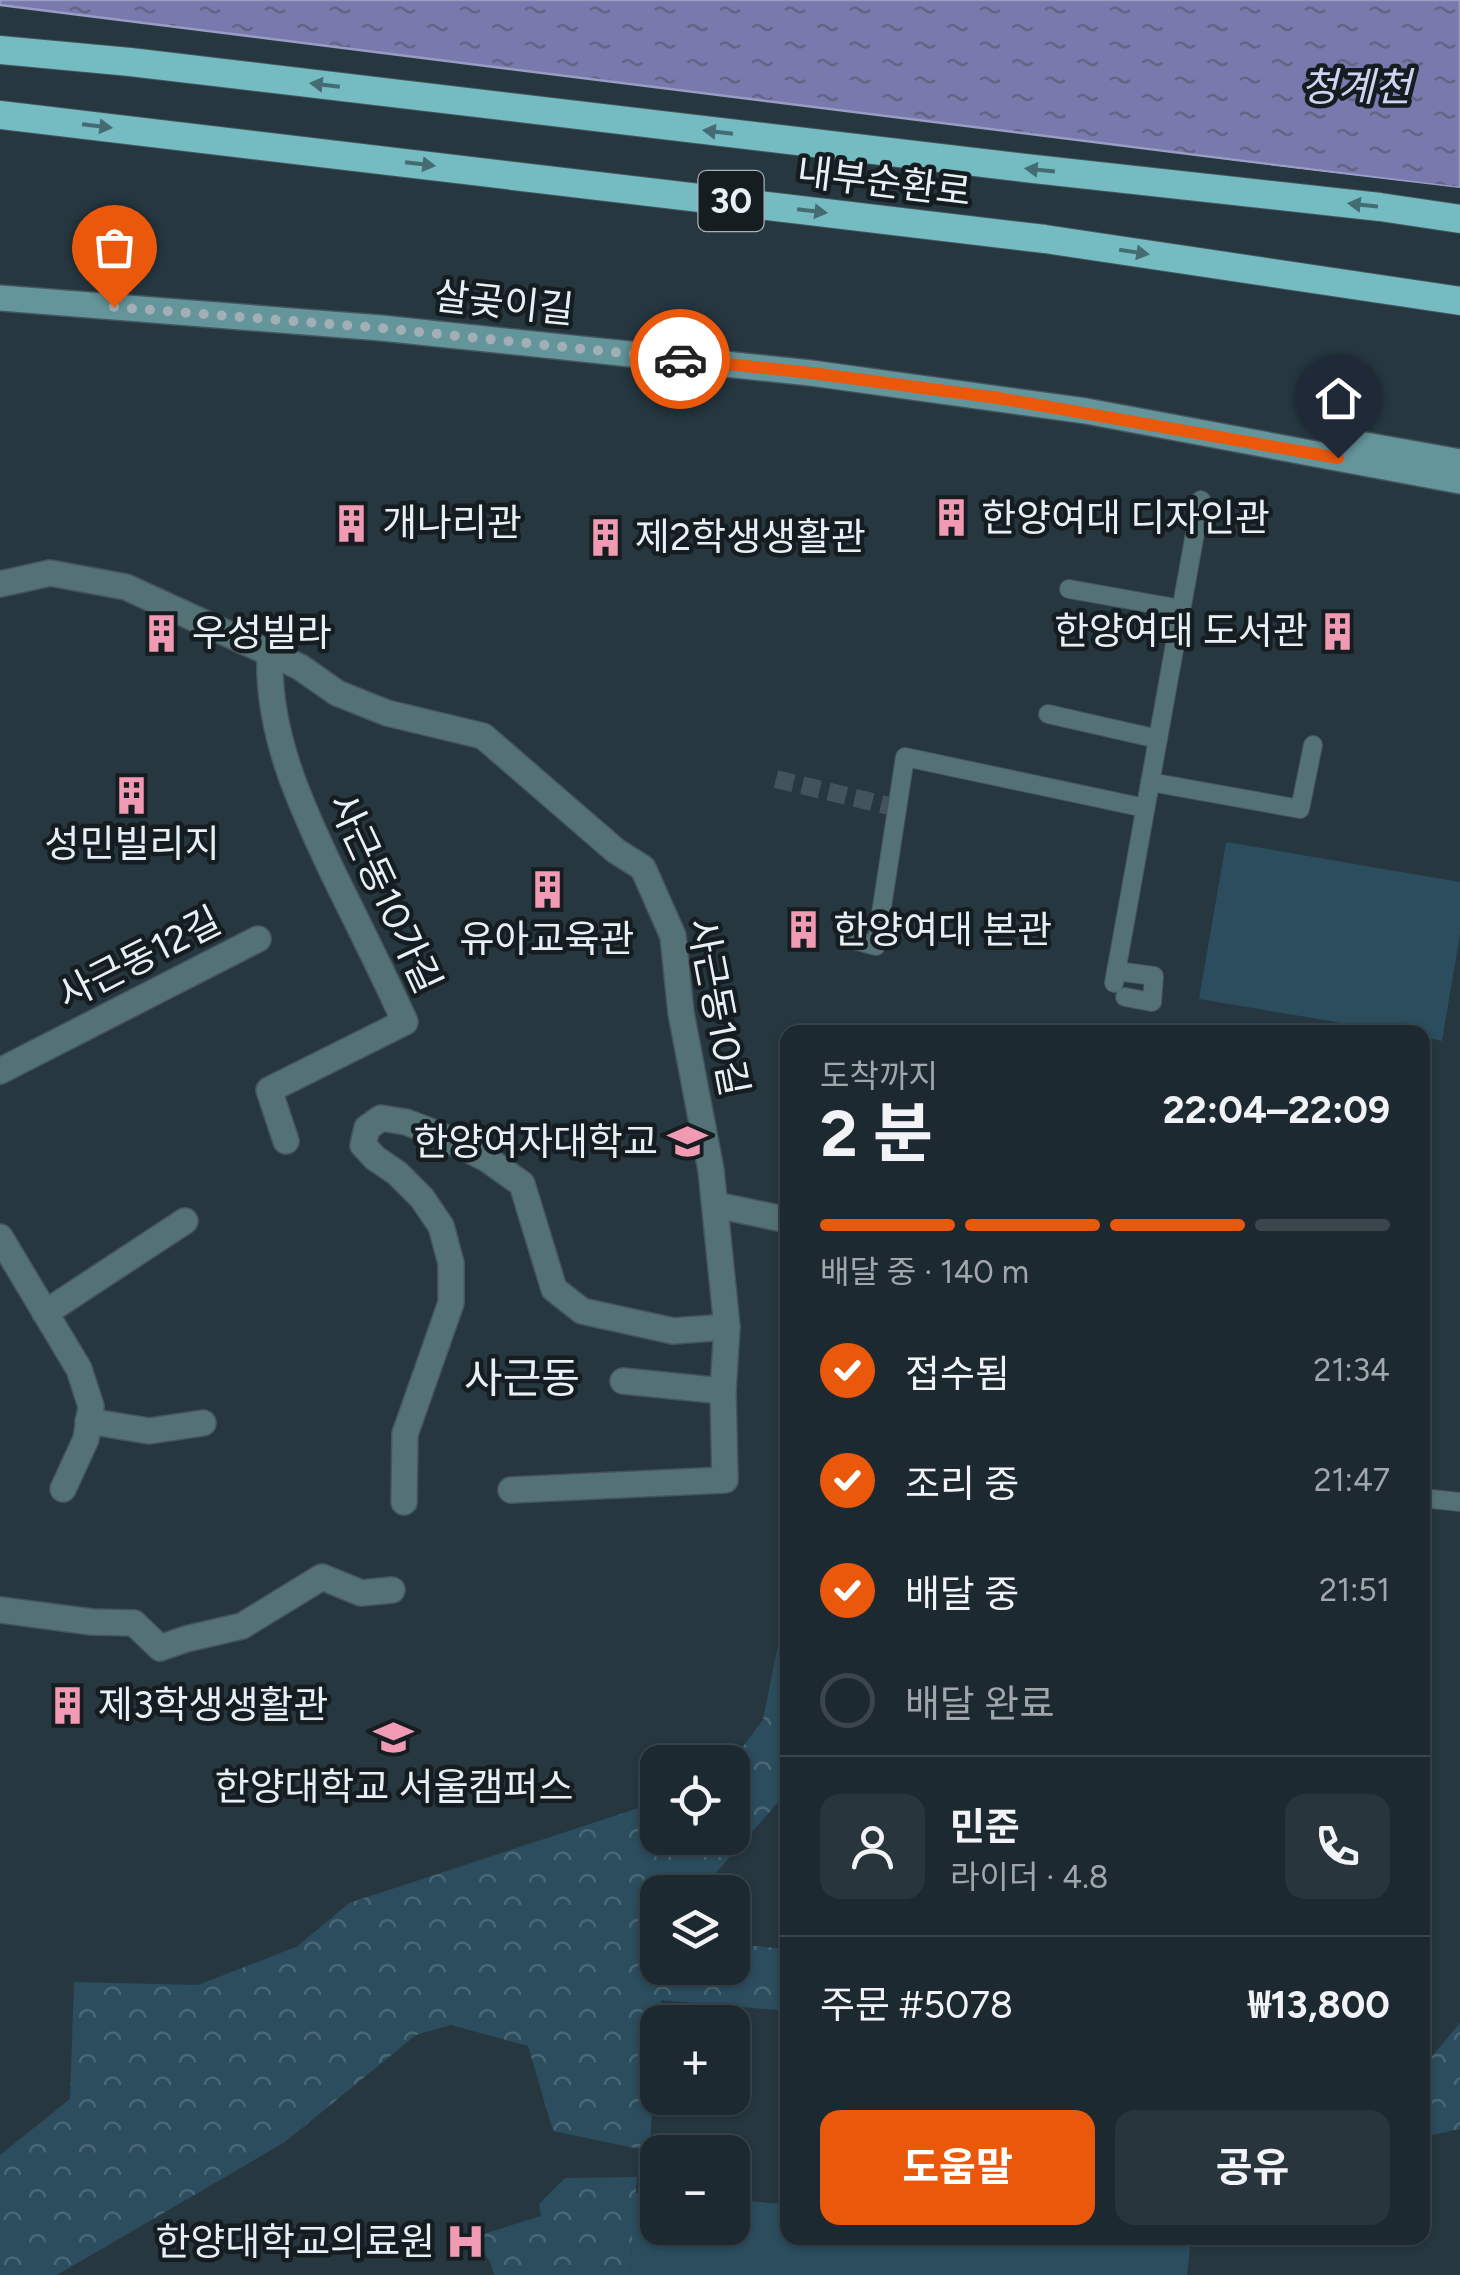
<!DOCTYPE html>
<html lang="ko">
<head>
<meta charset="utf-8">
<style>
  body { margin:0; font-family:Figtree,"Noto Sans KR",sans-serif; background:#29353c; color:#f1f3f6; height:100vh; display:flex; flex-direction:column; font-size:38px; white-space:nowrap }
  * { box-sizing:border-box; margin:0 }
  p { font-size:32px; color:#a0a6ab }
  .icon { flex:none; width:55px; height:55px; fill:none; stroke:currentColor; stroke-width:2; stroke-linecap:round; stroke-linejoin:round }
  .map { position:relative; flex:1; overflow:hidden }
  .drawer { position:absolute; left:780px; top:1025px; width:650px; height:1220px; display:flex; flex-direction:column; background:#1c2930; border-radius:20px; box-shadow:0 2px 8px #0004,0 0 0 2px #3a454c }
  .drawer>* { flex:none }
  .tools { position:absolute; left:640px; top:1745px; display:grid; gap:20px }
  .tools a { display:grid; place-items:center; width:110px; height:110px; border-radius:20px; background:#1c2930; box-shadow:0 2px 8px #0004,0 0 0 2px #3a454c; font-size:50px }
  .pin { position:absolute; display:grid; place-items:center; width:85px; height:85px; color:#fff; margin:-102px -42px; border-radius:50% 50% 50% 0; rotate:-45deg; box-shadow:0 0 10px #0007 }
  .pin .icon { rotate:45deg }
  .courier { position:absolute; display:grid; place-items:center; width:100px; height:100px; margin:-50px; border:8px solid #ea580c; border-radius:50%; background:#fff; color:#222; box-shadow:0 2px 12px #0007 }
  .overview em { font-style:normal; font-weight:700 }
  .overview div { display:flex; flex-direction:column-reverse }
  .overview { display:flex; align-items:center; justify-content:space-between; height:170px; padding:0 40px }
  h1 { font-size:65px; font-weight:700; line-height:75px }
  .bar { display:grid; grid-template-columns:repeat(4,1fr); gap:15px 10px; align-content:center; height:120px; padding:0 40px }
  .bar i { height:12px; border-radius:8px; background:#3a454c }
  .bar .selected { background:#ea580c }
  .bar p { grid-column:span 4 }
  .line { display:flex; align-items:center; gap:25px; padding:0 40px; border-top:2px solid #3a454c }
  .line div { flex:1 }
  .round { display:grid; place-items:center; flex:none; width:105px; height:105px; border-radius:20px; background:#29353c }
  ol { padding:0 40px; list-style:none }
  li { display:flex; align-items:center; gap:30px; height:110px }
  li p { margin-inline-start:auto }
  li .icon { padding:10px; border-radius:50%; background:#ea580c; color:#fff; stroke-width:4 }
  li:last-child { color:#a0a6ab }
  li i { width:55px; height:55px; border:5px solid #3a454c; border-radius:50% }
  .button { display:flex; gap:20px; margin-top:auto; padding:20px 40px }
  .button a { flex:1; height:115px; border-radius:20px; background:#ea580c; color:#fff; font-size:40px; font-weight:700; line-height:115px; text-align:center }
  .button a+a { background:#29353c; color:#f1f3f6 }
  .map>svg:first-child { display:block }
</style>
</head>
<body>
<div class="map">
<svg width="1460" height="2275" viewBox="0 0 1460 2275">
  <defs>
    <pattern id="forest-crowns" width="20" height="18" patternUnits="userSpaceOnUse" patternTransform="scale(2.5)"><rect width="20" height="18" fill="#2b4d5d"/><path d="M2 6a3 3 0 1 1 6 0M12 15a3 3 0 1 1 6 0" fill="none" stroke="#4a6775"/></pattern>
    <pattern id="water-ripples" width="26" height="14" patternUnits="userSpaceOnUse" patternTransform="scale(2.5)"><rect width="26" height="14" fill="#7879ad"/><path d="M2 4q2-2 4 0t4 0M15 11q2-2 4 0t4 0" fill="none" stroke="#646585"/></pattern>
  </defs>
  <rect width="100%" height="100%" fill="#263740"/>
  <g fill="url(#forest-crowns)">
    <polygon points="787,1600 787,1792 699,1892 658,1892 658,1968 732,1968 733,1944 787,1949 787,2011 661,2000 649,2151 553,2131 528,2046 451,2025 416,2035 285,2142 57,2275 0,2275 0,2155 70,2099 74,1982 198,1985 298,1946 349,1903 657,1802 658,1838 732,1838 732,1762 731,1762 763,1720"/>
    <polygon points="1460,2023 1460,2129 1423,2137 1423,2067"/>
    <polygon points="637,2177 630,2275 494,2275 490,2262 474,2237 541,2216 539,2204 565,2178"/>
  </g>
  <g fill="#2b4d5d">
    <polygon points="1226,842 1460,882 1460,934 1442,1041 1423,1037 1422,1032 1395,1032 1199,999"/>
    <polygon points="635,2193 657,2195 658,2228 732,2228 733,2200 787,2204 788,2238 1191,2238 1187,2275 630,2275"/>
  </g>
  <polygon fill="url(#water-ripples)" stroke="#999dc3" stroke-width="2.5" points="0,0 1460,0 1460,188 0,5"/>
  <polygon fill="#263740" points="840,115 1460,188 1460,193 1459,193"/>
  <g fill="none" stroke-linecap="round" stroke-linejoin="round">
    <polyline stroke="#43535b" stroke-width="18" stroke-dasharray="18 9" stroke-linecap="butt" points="776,779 898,808"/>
    <defs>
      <g id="pedestrian">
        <polyline points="1069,589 1181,609"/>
        <polyline points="1048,714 1158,739"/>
        <polyline points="1150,782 1300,809 1313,745"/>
        <polyline points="847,938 876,946 905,757 1145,808"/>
        <polyline points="1116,971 1154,976 1152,1002 1125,997"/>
        <polyline points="1114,983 1201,500"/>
        <polyline points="1422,1498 1460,1502"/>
      </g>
      <g id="minor">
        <polyline points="0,584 50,573 126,587 300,667 337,693 387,713 483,736 616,851 643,868 673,936 681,1013 711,1170 727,1327 723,1391 725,1480 511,1490"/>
        <path d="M270 655C267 733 301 806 334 875 358 924 383 973 405 1022L269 1090 286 1141"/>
        <polyline points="0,1071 258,939"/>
        <polyline points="716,1205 788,1220"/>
        <polyline points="0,1237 79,1369 91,1406 86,1439 63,1489"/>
        <polyline points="45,1313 185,1221"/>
        <polyline points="623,1381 723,1391"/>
        <polyline points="88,1421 149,1431 203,1423"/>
        <polyline points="404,1502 405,1434 451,1303 451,1263 441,1226 422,1198 397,1173 375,1158 363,1145 367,1128 381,1118 406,1122 440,1135 487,1159 522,1184 554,1289 582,1311 673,1331 727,1327"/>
        <polyline points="0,1610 92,1622 134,1623 160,1648 186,1639 242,1626 322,1577 361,1593 392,1590"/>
      </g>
      <g id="secondary">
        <polyline points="0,298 381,328 811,373 1086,411 1460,481"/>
        <polyline points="1354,443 1460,462"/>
      </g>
      <g id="trunk">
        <polyline points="0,50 130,62 1025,168 1380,207 1460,219"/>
        <polyline points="0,115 1045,239 1460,301"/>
      </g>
    </defs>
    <use href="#pedestrian" stroke="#45555d" stroke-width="20"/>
    <use href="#minor" stroke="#45555d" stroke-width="28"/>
    <use href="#secondary" stroke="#45555d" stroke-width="28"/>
    <use href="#trunk" stroke="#45555d" stroke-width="30"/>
    <use href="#pedestrian" stroke="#547275" stroke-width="18"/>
    <use href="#minor" stroke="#547275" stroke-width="25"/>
    <use href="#secondary" stroke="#64959a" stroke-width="25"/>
    <use href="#trunk" stroke="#74bbc2" stroke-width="28"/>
  </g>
  <defs><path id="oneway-solid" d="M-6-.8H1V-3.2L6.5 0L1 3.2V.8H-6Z" transform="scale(2.5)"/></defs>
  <g fill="#446c72">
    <use href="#oneway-solid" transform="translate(325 85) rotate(-173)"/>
    <use href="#oneway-solid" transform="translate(97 126) rotate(7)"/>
    <use href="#oneway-solid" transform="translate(718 132) rotate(-173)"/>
    <use href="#oneway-solid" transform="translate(420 164) rotate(7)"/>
    <use href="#oneway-solid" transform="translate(1040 170) rotate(-174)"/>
    <use href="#oneway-solid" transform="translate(1363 205) rotate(-174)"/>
    <use href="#oneway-solid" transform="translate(812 211) rotate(7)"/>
    <use href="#oneway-solid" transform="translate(1134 252) rotate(9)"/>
  </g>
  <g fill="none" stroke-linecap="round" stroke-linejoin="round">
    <polyline stroke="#a3afb6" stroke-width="10" stroke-dasharray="0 18" points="114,307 381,328 680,359"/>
    <polyline stroke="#ea580c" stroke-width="12" points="680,359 811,373 998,398 1338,458"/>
  </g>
  <defs>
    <symbol id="building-bare" viewBox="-9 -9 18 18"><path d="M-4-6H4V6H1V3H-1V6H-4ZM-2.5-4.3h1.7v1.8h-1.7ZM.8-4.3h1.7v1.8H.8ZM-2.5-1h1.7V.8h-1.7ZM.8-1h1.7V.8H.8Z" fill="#f19ab4" stroke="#151d21" stroke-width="2.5" paint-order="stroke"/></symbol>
    <symbol id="university-bare" viewBox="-9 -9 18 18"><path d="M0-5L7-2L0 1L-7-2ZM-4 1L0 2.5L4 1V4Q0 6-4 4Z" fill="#f19ab4" stroke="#151d21" stroke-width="2.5" paint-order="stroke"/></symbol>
    <symbol id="hospital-bare" viewBox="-9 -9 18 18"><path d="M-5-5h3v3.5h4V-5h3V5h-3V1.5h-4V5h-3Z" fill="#f19ab4" stroke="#151d21" stroke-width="2.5" paint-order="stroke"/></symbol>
  </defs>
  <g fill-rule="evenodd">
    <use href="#building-bare" x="924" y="490" width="55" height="55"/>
    <use href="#building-bare" x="324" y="496" width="55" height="55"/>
    <use href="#building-bare" x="578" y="510" width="55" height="55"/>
    <use href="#building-bare" x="1310" y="604" width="55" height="55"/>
    <use href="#building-bare" x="134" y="606" width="55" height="55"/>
    <use href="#building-bare" x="104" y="768" width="55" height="55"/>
    <use href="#building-bare" x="520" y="862" width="55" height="55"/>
    <use href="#building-bare" x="776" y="902" width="55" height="55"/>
    <use href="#university-bare" x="660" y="1114" width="55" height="55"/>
    <use href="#building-bare" x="40" y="1678" width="55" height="55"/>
    <use href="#university-bare" x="366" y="1710" width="55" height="55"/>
    <use href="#hospital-bare" x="438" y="2214" width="55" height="55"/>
  </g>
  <g text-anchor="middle" stroke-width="9" stroke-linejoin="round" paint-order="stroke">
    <rect fill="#151d21" stroke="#a7b1b6" stroke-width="2.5" x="698.5" y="171" width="65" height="60" rx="8"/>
    <g font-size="35" font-weight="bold" fill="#e6f0f6">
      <text x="731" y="213">30</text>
    </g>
    <g font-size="38" fill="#e6f0f6" stroke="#151d21">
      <text transform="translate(884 182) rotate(7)" y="13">내부순환로</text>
      <text transform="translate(504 303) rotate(6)" y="13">살곶이길</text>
      <text transform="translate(385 893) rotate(65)" y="13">사근동10가길</text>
      <text transform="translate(139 958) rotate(-27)" y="13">사근동12길</text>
      <text transform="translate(718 1007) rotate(79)" y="13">사근동10길</text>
    </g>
    <g font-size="38" fill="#e6f0f6" stroke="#151d21" text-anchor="start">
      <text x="981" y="531">한양여대 디자인관</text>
      <text x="382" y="536">개나리관</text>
      <text x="635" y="550">제2학생생활관</text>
      <text x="1308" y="644" text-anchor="end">한양여대 도서관</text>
      <text x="192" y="646">우성빌라</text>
      <text x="132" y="857" text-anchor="middle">성민빌리지</text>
      <text x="833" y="943">한양여대 본관</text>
      <text x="547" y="952" text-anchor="middle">유아교육관</text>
      <text x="658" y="1155" text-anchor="end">한양여자대학교</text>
      <text x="98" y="1718">제3학생생활관</text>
      <text x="394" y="1800" text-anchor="middle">한양대학교 서울캠퍼스</text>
      <text x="435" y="2255" text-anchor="end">한양대학교의료원</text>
    </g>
    <g font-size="40" font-style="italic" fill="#d1d3f2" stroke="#151d21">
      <text x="1356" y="101">청계천</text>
    </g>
    <g font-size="42" fill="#e6f0f6" stroke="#151d21">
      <text x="522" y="1393">사근동</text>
    </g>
  </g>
</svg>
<div class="tools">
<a><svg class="icon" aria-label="locate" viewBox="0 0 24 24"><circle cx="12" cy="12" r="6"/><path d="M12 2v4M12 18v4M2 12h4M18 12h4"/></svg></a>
<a><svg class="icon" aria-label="layers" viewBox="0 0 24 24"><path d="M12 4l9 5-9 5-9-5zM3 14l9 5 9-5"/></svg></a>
<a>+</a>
<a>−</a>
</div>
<div class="pin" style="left:114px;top:307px;background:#ea580c"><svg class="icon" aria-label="bag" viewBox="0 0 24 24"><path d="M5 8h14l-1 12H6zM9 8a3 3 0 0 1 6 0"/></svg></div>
<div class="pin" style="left:1338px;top:458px;background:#1f2937"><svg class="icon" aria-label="home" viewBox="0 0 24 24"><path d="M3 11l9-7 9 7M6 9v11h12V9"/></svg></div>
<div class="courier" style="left:680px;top:359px"><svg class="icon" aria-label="car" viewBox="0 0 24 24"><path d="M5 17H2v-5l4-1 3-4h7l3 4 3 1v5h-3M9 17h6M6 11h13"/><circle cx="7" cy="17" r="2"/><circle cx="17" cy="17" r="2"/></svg></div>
<section class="drawer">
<div class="overview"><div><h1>2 분</h1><p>도착까지</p></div><em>22:04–22:09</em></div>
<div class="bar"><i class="selected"></i><i class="selected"></i><i class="selected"></i><i></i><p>배달 중 · 140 m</p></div>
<ol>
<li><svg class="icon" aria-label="check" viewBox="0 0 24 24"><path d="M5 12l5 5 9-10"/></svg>접수됨<p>21:34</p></li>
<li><svg class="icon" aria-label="check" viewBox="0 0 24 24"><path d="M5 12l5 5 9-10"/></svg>조리 중<p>21:47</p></li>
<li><svg class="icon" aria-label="check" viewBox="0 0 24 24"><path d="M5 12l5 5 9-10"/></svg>배달 중<p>21:51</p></li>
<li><i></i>배달 완료</li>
</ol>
<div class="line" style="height:180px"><a class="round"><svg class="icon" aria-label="person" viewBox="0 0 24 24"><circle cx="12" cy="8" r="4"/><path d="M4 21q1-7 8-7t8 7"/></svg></a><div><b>민준</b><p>라이더 · 4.8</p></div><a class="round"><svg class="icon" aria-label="phone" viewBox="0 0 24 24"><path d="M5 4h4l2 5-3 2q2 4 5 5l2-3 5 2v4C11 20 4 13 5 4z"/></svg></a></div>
<div class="line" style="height:130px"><div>주문 #5078</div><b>₩13,800</b></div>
<div class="button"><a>도움말</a><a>공유</a></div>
</section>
</div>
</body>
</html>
